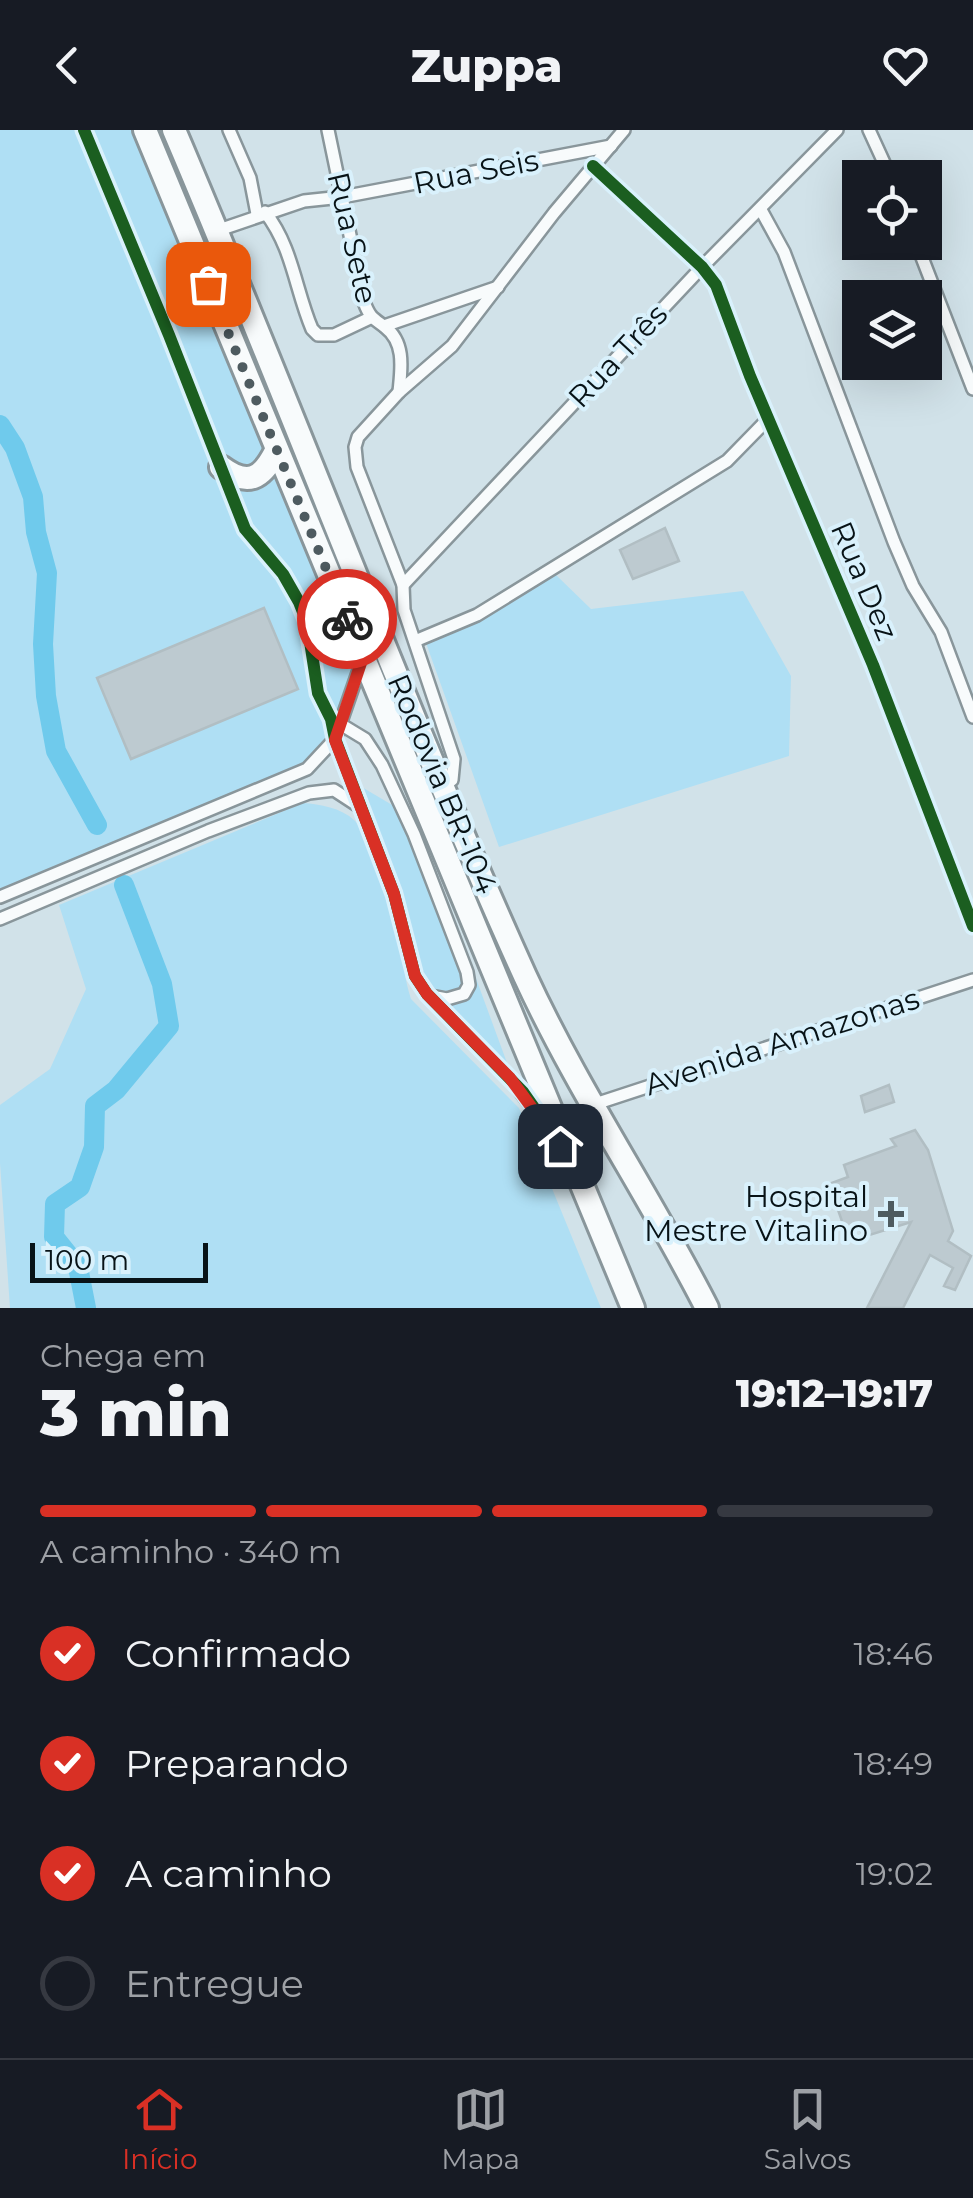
<!DOCTYPE html>
<html lang="pt">
<head>
<meta charset="utf-8">
<style>
  body { margin:0; font-family:Montserrat,sans-serif; background:#242831; color:#f1f3f6; height:100vh; display:flex; flex-direction:column; font-size:38px; white-space:nowrap }
  * { box-sizing:border-box; margin:0 }
  p { font-size:32px; color:#9ea1a6 }
  .icon { flex:none; width:55px; height:55px; fill:none; stroke:currentColor; stroke-width:2; stroke-linecap:round; stroke-linejoin:round }
  .map { position:relative; height:1178px; overflow:hidden }
  .side { display:flex; flex-direction:column; background:#171b24; flex:1 }
  .side>* { flex:none }
  .controls { position:absolute; left:842px; top:30px; display:grid; gap:20px }
  .controls a { display:grid; place-items:center; width:100px; height:100px; border-radius:0px; background:#171b24; box-shadow:0 10px 40px #0002; font-size:50px }
  .scale { position:absolute; left:30px; bottom:25px; width:178px; box-sizing:border-box; padding-left:10px; border:5px solid #081317; border-top:0; font-size:28px; line-height:35px; white-space:nowrap; color:#081317; -webkit-text-stroke:8px #d9f1fc; paint-order:stroke }
  .pin { position:absolute; display:grid; place-items:center; width:85px; height:85px; color:#fff; margin:-42px; border-radius:20px; box-shadow:0 5px 15px #0006 }
  .courier { position:absolute; display:grid; place-items:center; width:100px; height:100px; margin:-50px; border:8px solid #d93025; border-radius:50%; background:#fff; color:#222; box-shadow:0 2px 12px #0007 }
  .headline em { font-style:normal; font-weight:800 }
  .headline div { display:flex; flex-direction:column-reverse }
  .headline { display:flex; align-items:center; justify-content:space-between; height:170px; padding:0 40px }
  h1 { font-size:65px; font-weight:800; line-height:75px }
  .bar { display:grid; grid-template-columns:repeat(4,1fr); gap:15px 10px; align-content:center; height:120px; padding:0 40px }
  .bar i { height:12px; border-radius:8px; background:#363941 }
  .bar .on { background:#d93025 }
  .bar p { grid-column:span 4 }
  ol { padding:0 40px; list-style:none }
  li { display:flex; align-items:center; gap:30px; height:110px }
  li p { margin-inline-start:auto }
  li .icon { padding:10px; border-radius:50%; background:#d93025; color:#fff; stroke-width:4 }
  li:last-child { color:#9ea1a6 }
  li i { width:55px; height:55px; border:5px solid #363941; border-radius:50% }
  header { display:flex; justify-content:space-between; align-items:center; height:130px; padding:0 40px; background:#171b24; font-size:45px; font-weight:800 }
  .dock { display:flex; justify-content:space-around; align-items:center; height:140px; border-top:2px solid #363941; background:#171b24; font-size:28px; color:#9ea1a6 }
  .dock a { display:grid; justify-items:center; gap:5px }
  .dock .on { color:#d93025 }
  .map>svg:first-child { display:block }
</style>
</head>
<body>
<header><svg class="icon" aria-label="back" viewBox="0 0 24 24"><path d="M15 5l-7 7 7 7"/></svg>Zuppa<svg class="icon" aria-label="heart" viewBox="0 0 24 24"><path d="M12 20l-8-8c-3-5 5-10 8-4 3-6 11-1 8 4z"/></svg></header>
<div class="map">
<svg width="973" height="1178" viewBox="0 0 973 1178">
  <rect width="100%" height="100%" fill="#d1e2e9"/>
  <g fill="#afdff4">
    <polygon points="0,0 142,0 357,528 339,595 305,637 0,766"/>
    <polygon points="555,444 591,479 743,461 791,546 789,626 499,717 426,513 516,470"/>
    <polygon points="360,656 399,679 465,847 463,858 456,864 432,862 422,849 405,788"/>
    <path d="M303 673C320 674 341 678 354 690 365 699 398 790 400 807 403 829 404 848 411 869L519 978 601 1178H10L0 1033V975L50 939 86 859 59 775Z"/>
    <polygon points="474,843 510,941 442,874 472,865"/>
  </g>
  <g fill="none" stroke-linecap="round" stroke-linejoin="round">
    <g stroke="#6fcaec" stroke-width="20">
      <polyline points="0,295 15,318 33,367 36,402 47,443 43,514 46,566 56,621 97,695"/>
      <polyline points="86,1178 78,1137 54,1107 55,1074 80,1057 94,1017 95,976 116,960 169,896 162,854 124,755"/>
    </g>
  </g>
  <g fill="#bdcad0" stroke="#b1bec3" stroke-width="2.5">
    <polygon points="665,398 679,431 633,449 620,420"/>
    <polygon points="264,478 298,559 131,629 97,548"/>
    <polygon points="889,955 894,972 865,982 861,966"/>
    <polygon points="915,1000 928,1020 953,1101 948,1111 971,1126 955,1160 944,1156 953,1138 930,1125 903,1178 867,1178 911,1092 863,1107 859,1095 845,1100 829,1054 848,1047 844,1035 896,1016 891,1009"/>
  </g>
  <g fill="none" stroke-linecap="round" stroke-linejoin="round">
    <defs>
      <g id="street">
        <polyline points="84,0 169,205 245,399 283,444 299,472 307,492 318,563 331,589 335,609 394,764 412,837 424,861 510,948 551,1002"/>
        <polyline points="229,0 250,48 257,84"/>
        <path d="M328 0 364 172C370 188 373 188 385 197 406 213 401 240 399 262"/>
        <polyline points="869,0 891,48"/>
        <polyline points="593,36 702,137 716,155 750,246 873,535 973,796"/>
        <polyline points="761,80 784,122 894,412 913,456 941,502 973,587"/>
        <path d="M265 82C293 118 295 159 312 199L318 205H334L370 188"/>
        <polyline points="216,101 304,71 342,67 611,16"/>
        <polyline points="916,112 973,259"/>
        <polyline points="384,196 498,157"/>
        <polyline points="403,455 702,137 837,0"/>
        <polyline points="415,511 477,485 727,331 768,289"/>
        <polyline points="337,592 365,609 382,635 414,704 467,842 469,855 464,864 447,869 431,866"/>
        <polyline points="443,657 452,650 454,629 404,480 403,455 357,337 355,317 358,307 399,262 452,216 554,83 624,0"/>
        <polyline points="0,767 307,639 335,609 362,531"/>
        <polyline points="0,789 208,701 309,663 334,660 360,677"/>
        <polyline points="592,975 973,850"/>
      </g>
      <g id="highway">
        <polyline points="145,0 633,1178"/>
        <path d="M174 0C294 281 399 568 525 846 578 961 650 1066 707 1178"/>
        <path d="M221 337C248 357 262 349 276 321"/>
      </g>
    </defs>
    <use href="#street" stroke="#89969b" stroke-width="16"/>
    <use href="#highway" stroke="#89969b" stroke-width="28"/>
    <use href="#street" stroke="#f8fbfc" stroke-width="11"/>
    <use href="#highway" stroke="#f8fbfc" stroke-width="22"/>
    <defs>
      <g id="cycleway">
        <polyline points="84,0 169,205 245,399 283,444 299,472 307,492 318,563 331,589 335,609 394,764 415,846 427,864 523,962 579,1042"/>
        <polyline points="593,36 702,137 716,155 750,246 873,535 973,796"/>
      </g>
    </defs>
    <use href="#cycleway" stroke="#d9f1fc" stroke-width="19"/>
    <use href="#cycleway" stroke="#1b5e20" stroke-width="12"/>
  </g>
  <g fill="none" stroke-linecap="round" stroke-linejoin="round">
    <polyline stroke="#4e5b60" stroke-width="10" stroke-dasharray="0 18" points="208,154 347,489"/>
    <polyline stroke="#d93025" stroke-width="12" points="347,489 363,527 335,610 394,764 415,846 427,864 510,948 560,1016"/>
  </g>
  <path fill="#4e5b60" stroke="#d9f1fc" stroke-width="4" d="M886 1069h10v10h10v10h-10v10h-10v-10h-10v-10h10z"/>
  <g text-anchor="middle" stroke-width="8" stroke-linejoin="round" paint-order="stroke">
    <g font-size="30" fill="#081317" stroke="#d9f1fc">
      <text transform="translate(476 42) rotate(-11)" y="10">Rua Seis</text>
      <text transform="translate(352 108) rotate(77)" y="10">Rua Sete</text>
      <text transform="translate(618 226) rotate(-47)" y="10">Rua Três</text>
      <text transform="translate(864 451) rotate(67)" y="10">Rua Dez</text>
      <text transform="translate(442 654) rotate(67)" y="10">Rodovia BR-104</text>
      <text transform="translate(782 912) rotate(-18)" y="10">Avenida Amazonas</text>
    </g>
    <g font-size="30" fill="#081317" stroke="#d9f1fc" text-anchor="end">
      <text x="868" y="1077">Hospital<tspan x="868" dy="34">Mestre Vitalino</tspan></text>
    </g>
  </g>
</svg>
<div class="controls">
<a><svg class="icon" aria-label="locate" viewBox="0 0 24 24"><circle cx="12" cy="12" r="6"/><path d="M12 2v4M12 18v4M2 12h4M18 12h4"/></svg></a>
<a><svg class="icon" aria-label="layers" viewBox="0 0 24 24"><path d="M12 4l9 5-9 5-9-5zM3 14l9 5 9-5"/></svg></a>
</div>
<div class="scale">100 m</div>
<div class="pin" style="left:208px;top:154px;background:#ea580c"><svg class="icon" aria-label="bag" viewBox="0 0 24 24"><path d="M5 8h14l-1 12H6zM9 8a3 3 0 0 1 6 0"/></svg></div>
<div class="pin" style="left:560px;top:1016px;background:#1f2937"><svg class="icon" aria-label="home" viewBox="0 0 24 24"><path d="M3 11l9-7 9 7M6 9v11h12V9"/></svg></div>
<div class="courier" style="left:347px;top:489px"><svg class="icon" aria-label="bike" viewBox="0 0 24 24"><circle cx="6" cy="16" r="4"/><circle cx="18" cy="16" r="4"/><path d="M6 16l4-8h5l3 8M10 8l3 8H6M13 5h3"/></svg></div>
</div>
<section class="side">
<div class="headline"><div><h1>3 min</h1><p>Chega em</p></div><em>19:12–19:17</em></div>
<div class="bar"><i class="on"></i><i class="on"></i><i class="on"></i><i></i><p>A caminho · 340 m</p></div>
<ol>
<li><svg class="icon" aria-label="check" viewBox="0 0 24 24"><path d="M5 12l5 5 9-10"/></svg>Confirmado<p>18:46</p></li>
<li><svg class="icon" aria-label="check" viewBox="0 0 24 24"><path d="M5 12l5 5 9-10"/></svg>Preparando<p>18:49</p></li>
<li><svg class="icon" aria-label="check" viewBox="0 0 24 24"><path d="M5 12l5 5 9-10"/></svg>A caminho<p>19:02</p></li>
<li><i></i>Entregue</li>
</ol>
</section>
<nav class="dock">
<a class="on"><svg class="icon" aria-label="home" viewBox="0 0 24 24"><path d="M3 11l9-7 9 7M6 9v11h12V9"/></svg>Início</a>
<a><svg class="icon" aria-label="map" viewBox="0 0 24 24"><path d="M3 6l6-2 6 2 6-2v14l-6 2-6-2-6 2zM9 4v14M15 6v14"/></svg>Mapa</a>
<a><svg class="icon" aria-label="saved" viewBox="0 0 24 24"><path d="M7 4h10v16l-5-4-5 4z"/></svg>Salvos</a>
</nav>
</body>
</html>
